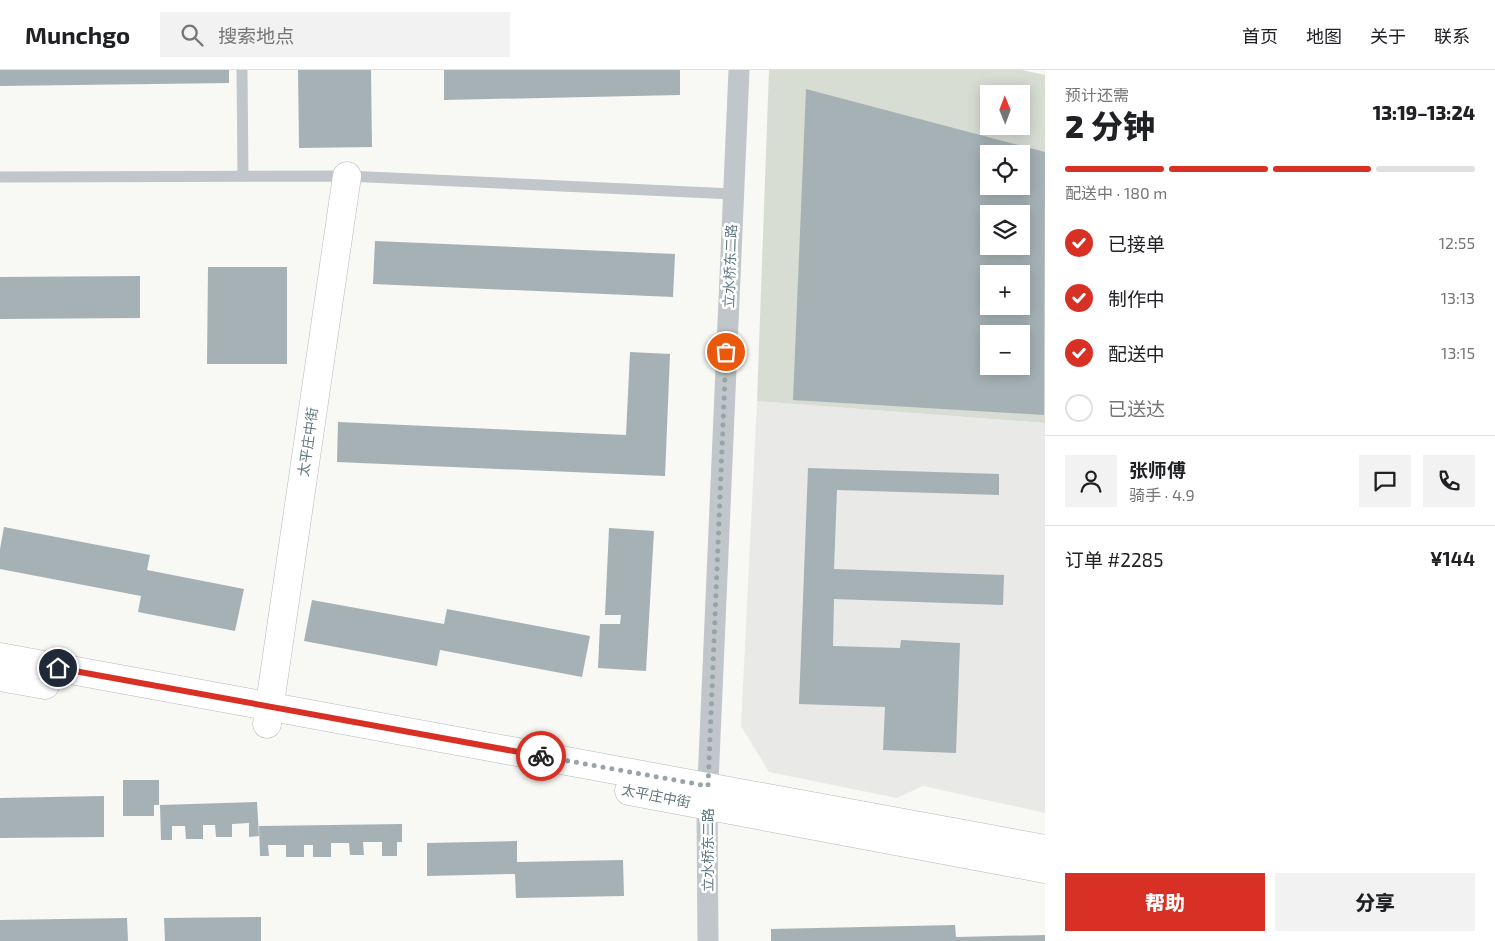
<!DOCTYPE html>
<html lang="zh">
<head>
<meta charset="utf-8">
<style>
  body { margin:0; font-family:"Exo 2","Noto Sans SC",sans-serif; background:#f2f2f2; color:#202124; height:100vh; display:flex; flex-direction:column; font-size:19px; white-space:nowrap }
  * { box-sizing:border-box; margin:0 }
  p { font-size:16px; color:#757577 }
  .icon { flex:none; width:28px; height:28px; fill:none; stroke:currentColor; stroke-width:2; stroke-linecap:round; stroke-linejoin:round }
  .map { position:relative; flex:1; overflow:hidden }
  .side { display:flex; flex-direction:column; background:#fff; width:450px }
  .side>* { flex:none }
  .needle { width:32px; rotate:359deg }
  .tools { position:absolute; left:980px; top:15px; display:grid; gap:10px }
  .tools a { display:grid; place-items:center; width:50px; height:50px; border-radius:0px; background:#fff; box-shadow:0 2px 12px #0003; font-size:25px }
  .pin { position:absolute; display:grid; place-items:center; width:42px; height:42px; color:#fff; margin:-21px; border:2px solid #fff; border-radius:50%; box-shadow:0 1px 5px #0007 }
  .courier { position:absolute; display:grid; place-items:center; width:50px; height:50px; margin:-25px; border:4px solid #d93025; border-radius:50%; background:#fff; color:#222; box-shadow:0 1px 6px #0007 }
  .head em { font-style:normal; font-weight:800 }
  .head div { display:flex; flex-direction:column-reverse }
  .head { display:flex; align-items:center; justify-content:space-between; height:85px; padding:0 20px }
  h1 { font-size:32px; font-weight:800; line-height:38px }
  .bar { display:grid; grid-template-columns:repeat(4,1fr); gap:8px 5px; align-content:center; height:60px; padding:0 20px }
  .bar i { height:6px; border-radius:4px; background:#e0e0e0 }
  .bar .current { background:#d93025 }
  .bar p { grid-column:span 4 }
  .line { display:flex; align-items:center; gap:12px; padding:0 20px; border-top:1px solid #e0e0e0 }
  .line div { flex:1 }
  .round { display:grid; place-items:center; flex:none; width:52px; height:52px; border-radius:0px; background:#f2f2f2 }
  ol { padding:0 20px; list-style:none }
  li { display:flex; align-items:center; gap:15px; height:55px }
  li p { margin-inline-start:auto }
  li .icon { padding:5px; border-radius:50%; background:#d93025; color:#fff; stroke-width:4 }
  li:last-child { color:#757577 }
  li i { width:28px; height:28px; border:2px solid #e0e0e0; border-radius:50% }
  .cta { display:flex; gap:10px; margin-top:auto; padding:10px 20px }
  .cta a { flex:1; height:58px; border-radius:0px; background:#d93025; color:#fff; font-size:20px; font-weight:800; line-height:58px; text-align:center }
  .cta a+a { background:#f2f2f2; color:#202124 }
  header { display:flex; align-items:center; gap:30px; box-sizing:border-box; height:70px; padding:0 25px; background:#fff; border-bottom:1px solid #e0e0e0 }
  header strong { font-size:24px }
  nav { display:flex; gap:28px; margin-inline-start:auto; font-size:18px }
  .search { width:350px; height:45px; background:#f2f2f2; display:flex; align-items:center; gap:12px; box-sizing:border-box; padding:0 18px; border-radius:0px; color:#757577; font-size:19px }
  main { display:flex; flex:1; min-height:0 }
  .map>svg:first-child { display:block }
</style>
</head>
<body>
<header>
<strong>Munchgo</strong>
<div class="search"><svg class="icon" aria-label="search" viewBox="0 0 24 24"><circle cx="10" cy="10" r="6"/><path d="M15 15l6 6"/></svg>搜索地点</div>
<nav><a>首页</a><a>地图</a><a>关于</a><a>联系</a></nav>
</header>
<main>
<div class="map">
<svg width="1045" height="871" viewBox="0 0 1045 871">
  <rect width="100%" height="100%" fill="#f8f8f5"/>
  <polygon fill="#e9e9e8" points="757,331 1045,353 1045,743 923,716 897,728 769,702 741,656"/>
  <path fill="#d8ddd4" fill-rule="evenodd" d="M769 0H1022L1045 5V353L757 331ZM989 24H1021V56H989ZM989 84H1021V116H989ZM989 144H1021V176H989ZM989 204H1021V236H989ZM989 264H1021V296H989Z"/>
  <g fill="#a5b1b5" fill-rule="evenodd">
    <polygon points="0,0 229,0 229,13 0,16"/>
    <polygon points="298,0 371,0 372,77 299,78"/>
    <polygon points="444,0 680,0 680,25 444,30"/>
    <path d="M806 19 1045 82 1044 345 793 330ZM989 84H1021V116H989ZM989 144H1021V176H989ZM989 204H1021V236H989ZM989 264H1021V296H989Z"/>
    <polygon points="375,171 675,184 673,227 373,214"/>
    <polygon points="208,197 287,197 287,294 207,294"/>
    <polygon points="140,206 140,248 0,249 0,207"/>
    <polygon points="630,282 670,284 665,406 337,392 338,352 626,365"/>
    <polygon points="808,398 999,404 999,425 837,420 834,499 1004,505 1003,535 834,529 833,576 900,578 901,570 960,573 956,683 883,680 885,637 799,634"/>
    <polygon points="4,457 150,485 147,500 244,519 235,561 138,542 141,526 0,499 0,479"/>
    <polygon points="609,458 654,461 646,601 598,598 600,554 620,554 621,545 605,545"/>
    <polygon points="312,530 444,554 447,539 590,566 582,607 440,580 437,596 304,571"/>
    <polygon points="123,710 159,710 159,735 154,735 154,746 123,746"/>
    <polygon points="104,726 104,767 0,768 0,728"/>
    <polygon points="257,732 259,766 249,767 249,753 232,754 232,767 216,767 215,755 203,755 203,769 186,769 185,756 172,756 172,770 161,770 160,735"/>
    <polygon points="402,754 402,772 397,772 397,786 382,786 382,772 363,772 364,785 350,785 349,773 331,773 331,787 313,787 313,775 304,775 304,787 286,787 286,775 268,775 269,786 260,786 259,756"/>
    <polygon points="517,771 517,792 623,790 624,826 516,828 515,804 427,806 427,773"/>
    <polygon points="261,847 261,871 165,871 164,848"/>
    <polygon points="127,848 128,871 0,871 0,850"/>
    <polygon points="955,855 956,867 1045,865 1045,871 771,871 771,859"/>
  </g>
  <g fill="none" stroke-linecap="round" stroke-linejoin="round">
    <defs>
      <g id="secondary">
        <polyline points="0,587 1045,779"/>
        <polyline points="0,607 45,615"/>
        <polyline points="267,654 347,106"/>
        <polyline points="629,721 1045,799"/>
      </g>
    </defs>
    <use href="#secondary" stroke="#b3babe" stroke-width="29"/>
    <g stroke="#c0c6c9" stroke-width="11">
      <polyline points="242,0 243,106"/>
      <polyline points="0,107 347,106 733,124"/>
    </g>
    <polyline stroke="#c0c6c9" stroke-width="21" points="708,871 707,736 739,0"/>
    <use href="#secondary" stroke="#fff" stroke-width="28"/>
  </g>
  <g fill="none" stroke-linecap="round" stroke-linejoin="round">
    <polyline stroke="#96a5aa" stroke-width="5" stroke-dasharray="0 9" points="541,686 708,716 726,282"/>
    <polyline stroke="#d93025" stroke-width="6" points="58,598 541,686"/>
  </g>
  <g text-anchor="middle" stroke-width="5" stroke-linejoin="round" paint-order="stroke">
    <g font-size="14" fill="#627881" stroke="#fff">
      <text transform="translate(730 196) rotate(-88)" y="5">立水桥东二路</text>
      <text transform="translate(308 372) rotate(-82)" y="5">太平庄中街</text>
      <text transform="translate(656 726) rotate(11)" y="5">太平庄中街</text>
      <text transform="translate(708 780) rotate(-90)" y="5">立水桥东二路</text>
    </g>
  </g>
</svg>
<div class="tools">
<a><svg class="needle" viewBox="-14 -14 28 28"><path d="M0-13l5 13h-10z" fill="#e53935"/><path d="M0 13l5-13h-10z" fill="#757577"/></svg></a>
<a><svg class="icon" aria-label="locate" viewBox="0 0 24 24"><circle cx="12" cy="12" r="6"/><path d="M12 2v4M12 18v4M2 12h4M18 12h4"/></svg></a>
<a><svg class="icon" aria-label="layers" viewBox="0 0 24 24"><path d="M12 4l9 5-9 5-9-5zM3 14l9 5 9-5"/></svg></a>
<a>+</a>
<a>−</a>
</div>
<div class="pin" style="left:726px;top:282px;background:#ea580c"><svg class="icon" aria-label="bag" viewBox="0 0 24 24"><path d="M5 8h14l-1 12H6zM9 8a3 3 0 0 1 6 0"/></svg></div>
<div class="pin" style="left:58px;top:598px;background:#1f2937"><svg class="icon" aria-label="home" viewBox="0 0 24 24"><path d="M3 11l9-7 9 7M6 9v11h12V9"/></svg></div>
<div class="courier" style="left:541px;top:686px"><svg class="icon" aria-label="bike" viewBox="0 0 24 24"><circle cx="6" cy="16" r="4"/><circle cx="18" cy="16" r="4"/><path d="M6 16l4-8h5l3 8M10 8l3 8H6M13 5h3"/></svg></div>
</div>
<section class="side">
<div class="head"><div><h1>2 分钟</h1><p>预计还需</p></div><em>13:19–13:24</em></div>
<div class="bar"><i class="current"></i><i class="current"></i><i class="current"></i><i></i><p>配送中 · 180 m</p></div>
<ol>
<li><svg class="icon" aria-label="check" viewBox="0 0 24 24"><path d="M5 12l5 5 9-10"/></svg>已接单<p>12:55</p></li>
<li><svg class="icon" aria-label="check" viewBox="0 0 24 24"><path d="M5 12l5 5 9-10"/></svg>制作中<p>13:13</p></li>
<li><svg class="icon" aria-label="check" viewBox="0 0 24 24"><path d="M5 12l5 5 9-10"/></svg>配送中<p>13:15</p></li>
<li><i></i>已送达</li>
</ol>
<div class="line" style="height:90px"><a class="round"><svg class="icon" aria-label="person" viewBox="0 0 24 24"><circle cx="12" cy="8" r="4"/><path d="M4 21q1-7 8-7t8 7"/></svg></a><div><b>张师傅</b><p>骑手 · 4.9</p></div><a class="round"><svg class="icon" aria-label="chat" viewBox="0 0 24 24"><path d="M4 5h16v11H9l-5 4z"/></svg></a><a class="round"><svg class="icon" aria-label="phone" viewBox="0 0 24 24"><path d="M5 4h4l2 5-3 2q2 4 5 5l2-3 5 2v4C11 20 4 13 5 4z"/></svg></a></div>
<div class="line" style="height:65px"><div>订单 #2285</div><b>¥144</b></div>
<div class="cta"><a>帮助</a><a>分享</a></div>
</section>
</main>
</body>
</html>
